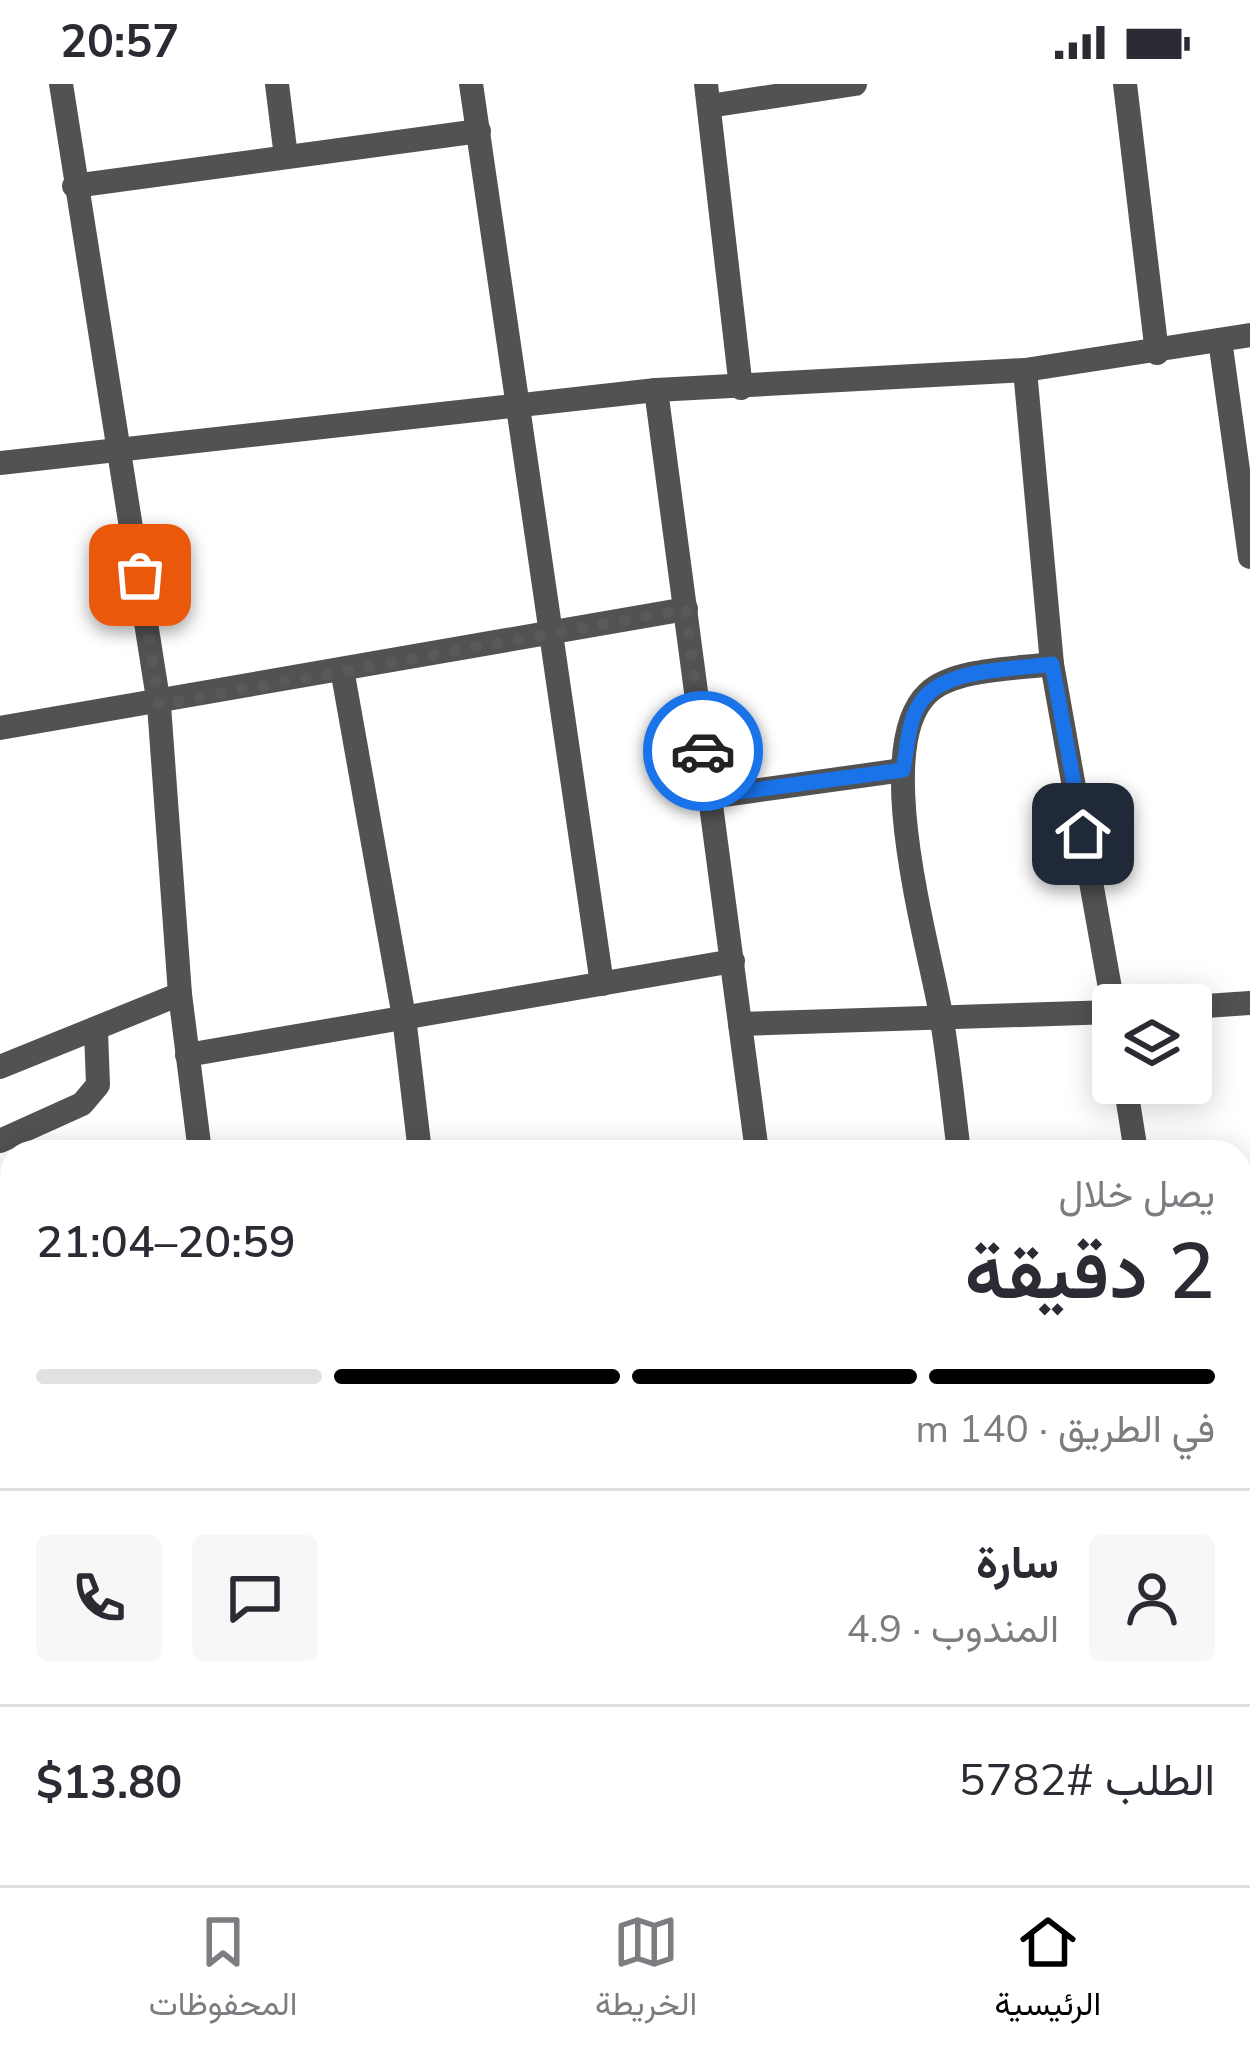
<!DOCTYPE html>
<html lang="ar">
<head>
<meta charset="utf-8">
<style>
  body { margin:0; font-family:"Nunito Sans",Vazirmatn,sans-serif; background:#f7f7f7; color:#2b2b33; direction:rtl; height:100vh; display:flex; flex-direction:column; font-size:45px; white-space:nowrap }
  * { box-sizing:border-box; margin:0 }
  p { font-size:39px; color:#7c7c81 }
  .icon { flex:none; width:66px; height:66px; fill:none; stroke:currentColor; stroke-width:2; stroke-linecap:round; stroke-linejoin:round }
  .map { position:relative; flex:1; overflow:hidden; direction:ltr }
  .details { position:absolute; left:0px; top:1056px; width:1251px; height:747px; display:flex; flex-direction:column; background:#fff; border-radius:36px 36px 0 0; box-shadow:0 6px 30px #0003; direction:rtl }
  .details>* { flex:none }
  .controls { position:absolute; left:1092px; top:900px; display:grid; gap:24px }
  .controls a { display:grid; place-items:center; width:120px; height:120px; border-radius:12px; background:#fff; box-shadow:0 6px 30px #0003; font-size:60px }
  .pin { position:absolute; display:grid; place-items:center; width:102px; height:102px; color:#fff; margin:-51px; border-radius:24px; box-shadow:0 6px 18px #0006 }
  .courier { position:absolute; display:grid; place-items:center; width:120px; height:120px; margin:-60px; border:9px solid #1a73e8; border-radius:50%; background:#fff; color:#222; box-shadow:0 3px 15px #0007 }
  .overview em { font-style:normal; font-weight:600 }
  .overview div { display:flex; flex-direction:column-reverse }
  .overview { display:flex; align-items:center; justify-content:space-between; height:204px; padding:0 36px }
  h1 { font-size:78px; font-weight:600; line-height:90px }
  .bar { display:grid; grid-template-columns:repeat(4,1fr); gap:18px 12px; align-content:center; height:144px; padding:0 36px }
  .bar i { height:15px; border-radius:9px; background:#e1e1e2 }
  .bar .selected { background:#000 }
  .bar p { grid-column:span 4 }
  .line { display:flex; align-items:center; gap:30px; padding:0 36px; border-top:3px solid #e1e1e2 }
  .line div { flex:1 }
  .round { display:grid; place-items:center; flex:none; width:126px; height:126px; border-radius:12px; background:#f7f7f7 }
  .status { display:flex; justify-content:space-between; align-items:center; height:84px; padding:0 60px; background:#fff; direction:ltr }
  .status svg { height:33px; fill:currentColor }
  .tabs { display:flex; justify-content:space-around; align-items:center; height:168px; border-top:3px solid #e1e1e2; background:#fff; font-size:33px; color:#7c7c81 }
  .tabs a { display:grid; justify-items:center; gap:6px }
  .tabs .selected { color:#000 }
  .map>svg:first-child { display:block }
</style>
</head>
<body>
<div class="status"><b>20:57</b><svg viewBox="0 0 49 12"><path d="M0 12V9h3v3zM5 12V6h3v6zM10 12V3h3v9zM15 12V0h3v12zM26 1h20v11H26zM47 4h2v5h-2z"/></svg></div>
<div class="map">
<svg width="1250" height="1801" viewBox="0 0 1250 1801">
  <rect width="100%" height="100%" fill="#fff"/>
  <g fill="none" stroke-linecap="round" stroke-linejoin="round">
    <g stroke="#525252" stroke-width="24">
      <polyline points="61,0 159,621 180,910 200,1068"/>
      <polyline points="277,0 286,73"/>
      <polyline points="471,0 602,900"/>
      <polyline points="706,0 741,304"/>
      <polyline points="1125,0 1157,269"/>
      <polyline points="709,22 855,0"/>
      <polyline points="74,102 479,47"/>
      <polyline points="1220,256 1250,473"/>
      <polyline points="1025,286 1052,580 1113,921"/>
      <polyline points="656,306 757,1068"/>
      <polyline points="0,379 656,306 1025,286 1250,251"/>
      <polyline points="342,585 404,933 420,1068"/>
      <polyline points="0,644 686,525"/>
      <polyline points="709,713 903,686"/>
      <polyline points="1191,923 1250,919"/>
      <polyline points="740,940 1113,928"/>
      <polyline points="187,971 733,877"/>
      <polyline points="0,983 180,910"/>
      <polyline points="1125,999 1136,1068"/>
      <polyline points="0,1057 82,1020 98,1001 96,947"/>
      <path d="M959 1068C953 1022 949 976 941 931 929 861 870 663 928 609 954 584 1017 585 1052 580"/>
      <polyline points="0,1164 12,1262"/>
      <polyline points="1239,1461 1250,1459"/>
      <polyline points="0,1542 12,1540"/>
      <polyline points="1239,1736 1249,1801"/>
      <polyline points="82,1791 83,1801"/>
      <polyline points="297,1791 298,1801"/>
      <polyline points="511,1791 513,1801"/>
      <polyline points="656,1791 657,1801"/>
      <polyline points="852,1791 854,1801"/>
      <polyline points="1054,1791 1055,1801"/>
    </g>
  </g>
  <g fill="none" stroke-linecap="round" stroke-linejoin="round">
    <polyline stroke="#595959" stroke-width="12" stroke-dasharray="0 21.6" points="140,491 159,621 686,525 703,667"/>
    <path stroke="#1a73e8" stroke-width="15" d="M703 667 709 712 903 686C907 666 908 638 919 621 941 583 1013 586 1052 580L1083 750"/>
  </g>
</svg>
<div class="controls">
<a><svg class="icon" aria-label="layers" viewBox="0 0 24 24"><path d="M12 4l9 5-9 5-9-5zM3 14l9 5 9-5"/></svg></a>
</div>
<div class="pin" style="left:140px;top:491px;background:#ea580c"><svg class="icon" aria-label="bag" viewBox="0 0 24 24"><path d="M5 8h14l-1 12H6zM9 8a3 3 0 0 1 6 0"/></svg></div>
<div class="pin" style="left:1083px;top:750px;background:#1f2937"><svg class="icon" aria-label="home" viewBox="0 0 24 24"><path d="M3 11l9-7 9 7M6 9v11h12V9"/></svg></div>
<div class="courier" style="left:703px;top:667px"><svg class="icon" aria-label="car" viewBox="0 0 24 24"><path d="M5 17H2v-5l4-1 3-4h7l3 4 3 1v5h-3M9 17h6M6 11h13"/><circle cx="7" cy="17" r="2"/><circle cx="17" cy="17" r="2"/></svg></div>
<section class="details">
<div class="overview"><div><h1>2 دقيقة</h1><p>يصل خلال</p></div><em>20:59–21:04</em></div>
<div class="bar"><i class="selected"></i><i class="selected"></i><i class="selected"></i><i></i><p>في الطريق · 140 m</p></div>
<div class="line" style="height:216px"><a class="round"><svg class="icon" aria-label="person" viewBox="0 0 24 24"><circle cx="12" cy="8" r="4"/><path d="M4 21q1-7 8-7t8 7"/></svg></a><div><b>سارة</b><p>المندوب · 4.9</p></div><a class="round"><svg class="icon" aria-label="chat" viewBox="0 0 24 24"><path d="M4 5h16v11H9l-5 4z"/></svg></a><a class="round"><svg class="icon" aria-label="phone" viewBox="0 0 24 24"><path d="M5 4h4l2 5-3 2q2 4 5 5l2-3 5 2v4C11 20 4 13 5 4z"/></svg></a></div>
<div class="line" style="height:156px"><div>الطلب #5782</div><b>$13.80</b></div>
</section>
</div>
<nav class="tabs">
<a class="selected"><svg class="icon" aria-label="home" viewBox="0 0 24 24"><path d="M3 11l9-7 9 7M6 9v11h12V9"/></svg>الرئيسية</a>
<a><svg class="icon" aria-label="map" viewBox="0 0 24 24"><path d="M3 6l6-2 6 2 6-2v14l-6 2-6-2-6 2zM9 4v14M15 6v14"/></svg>الخريطة</a>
<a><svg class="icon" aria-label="saved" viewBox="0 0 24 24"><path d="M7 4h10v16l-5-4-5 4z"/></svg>المحفوظات</a>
</nav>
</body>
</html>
